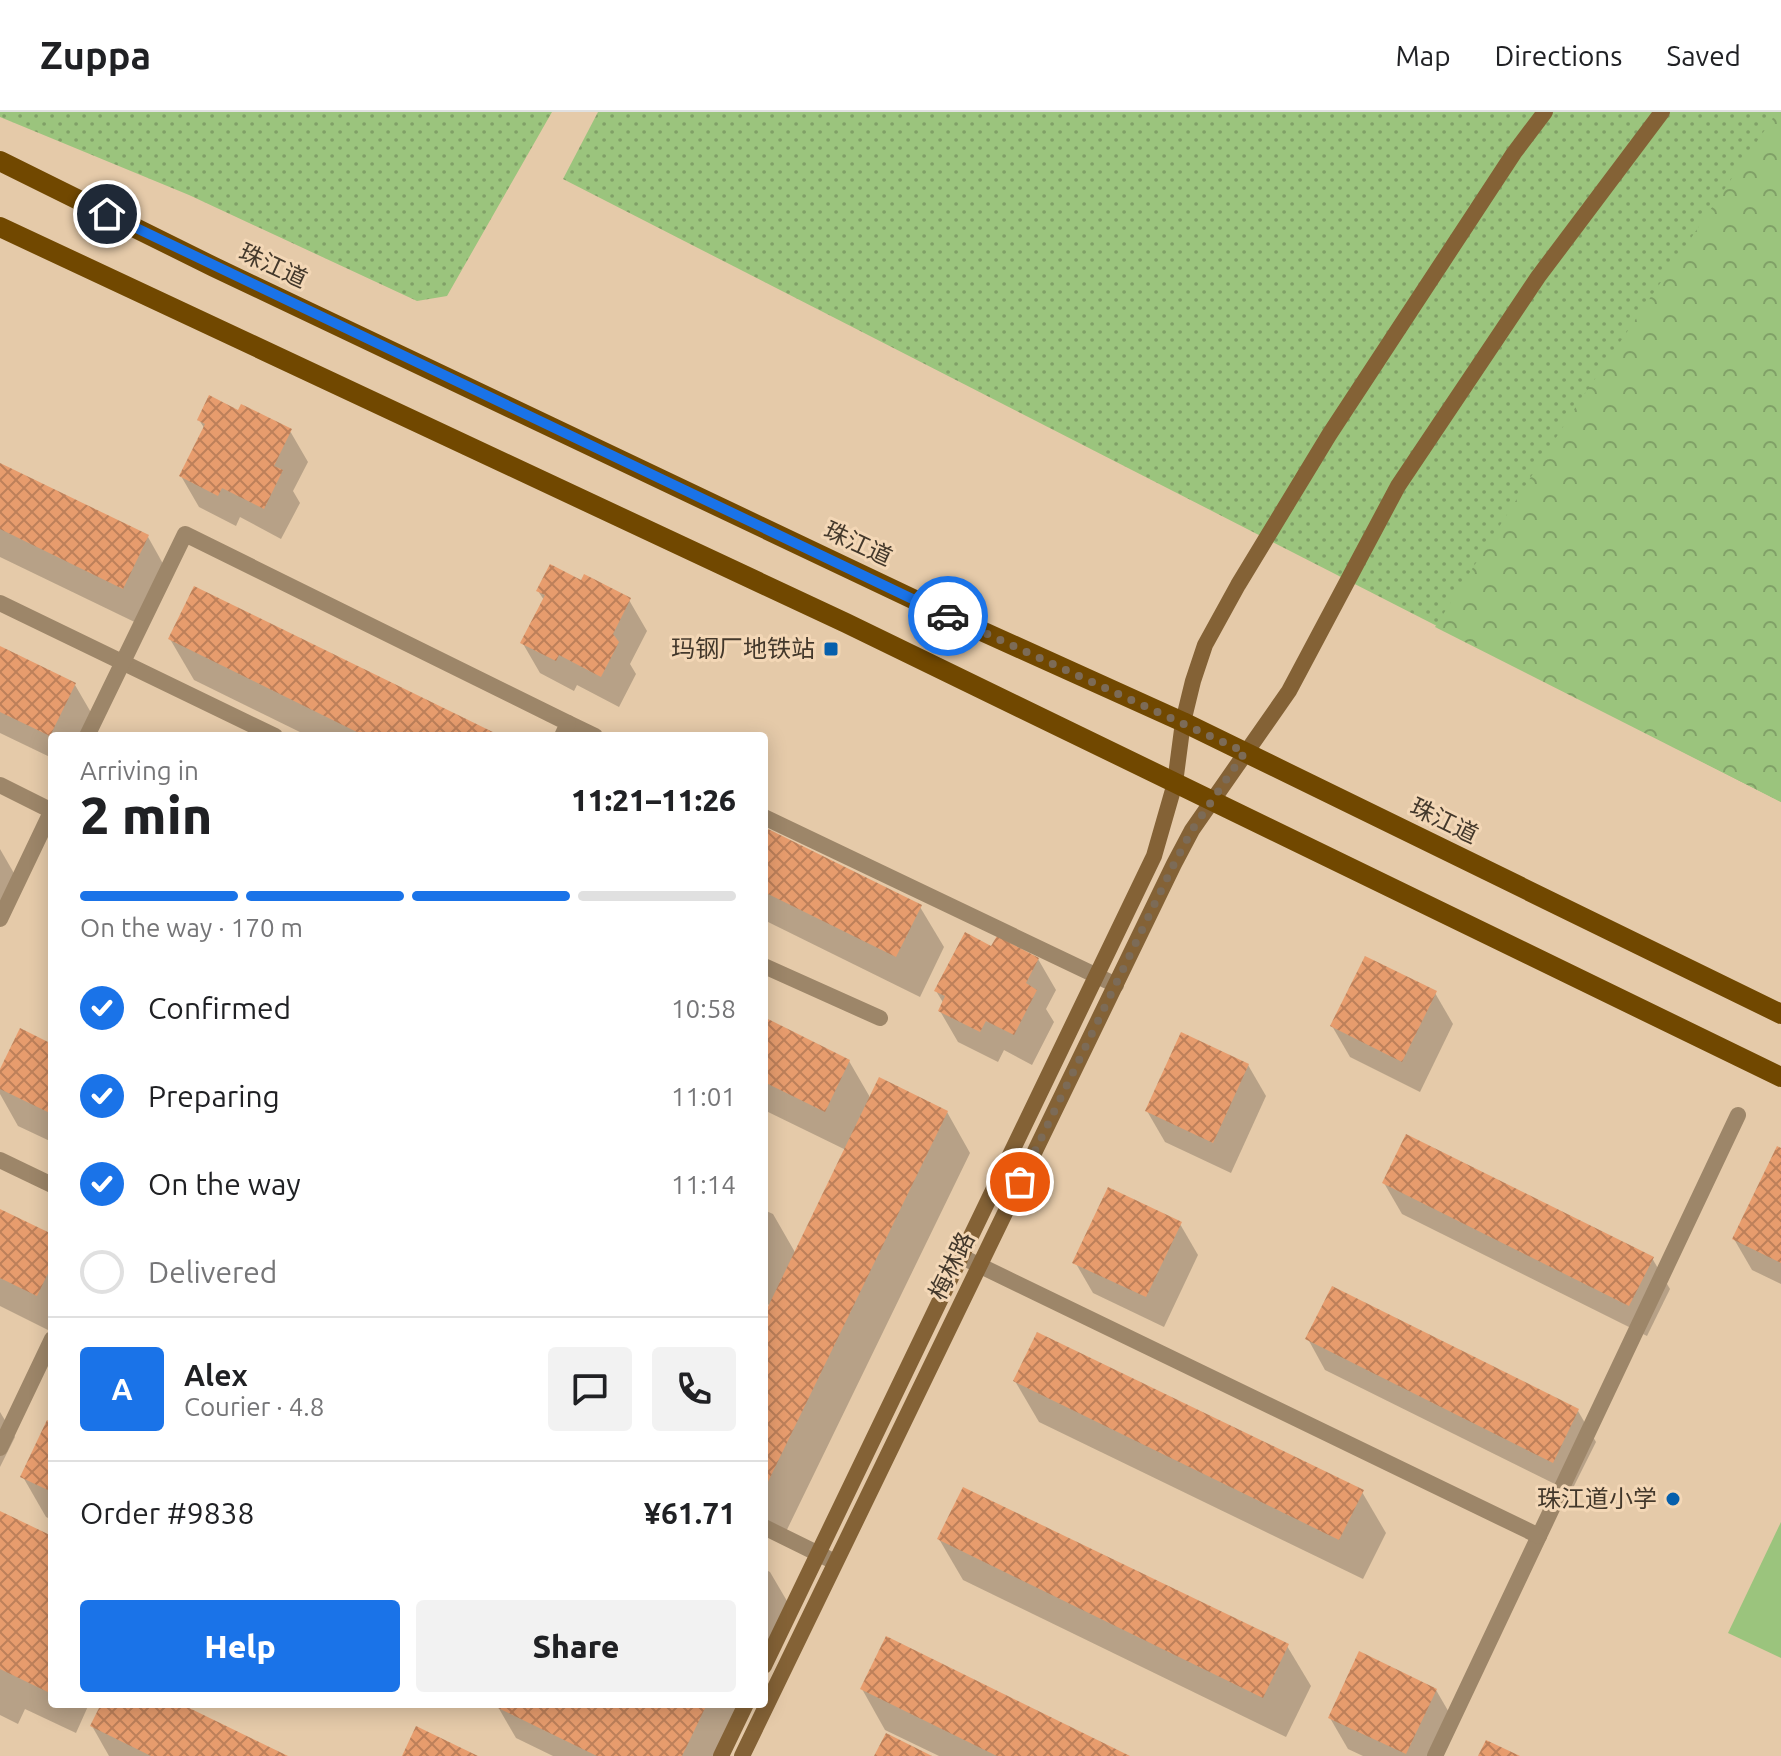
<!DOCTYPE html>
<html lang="en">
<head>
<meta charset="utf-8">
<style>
  body { margin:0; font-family:Ubuntu,"Noto Sans SC",sans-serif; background:#f2f2f2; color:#202124; height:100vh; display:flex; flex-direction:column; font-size:30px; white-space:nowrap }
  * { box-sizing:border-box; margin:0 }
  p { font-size:26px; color:#757577 }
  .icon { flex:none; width:44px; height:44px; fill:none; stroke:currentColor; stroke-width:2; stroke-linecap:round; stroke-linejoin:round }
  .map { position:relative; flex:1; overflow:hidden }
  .side { position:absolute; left:48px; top:620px; width:720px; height:976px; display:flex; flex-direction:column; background:#fff; border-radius:8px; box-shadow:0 4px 20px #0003 }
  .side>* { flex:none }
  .pin { position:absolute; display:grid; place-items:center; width:68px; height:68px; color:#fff; margin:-34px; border:4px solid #fff; border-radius:50%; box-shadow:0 2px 8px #0007 }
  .courier { position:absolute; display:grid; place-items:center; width:80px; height:80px; margin:-40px; border:6px solid #1a73e8; border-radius:50%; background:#fff; color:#222; box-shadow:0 2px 10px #0007 }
  .summary em { font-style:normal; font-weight:800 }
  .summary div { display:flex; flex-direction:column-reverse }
  .summary { display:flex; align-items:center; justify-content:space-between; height:136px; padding:0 32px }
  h1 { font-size:52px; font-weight:800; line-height:60px }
  .bar { display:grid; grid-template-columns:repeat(4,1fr); gap:12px 8px; align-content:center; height:96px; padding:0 32px }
  .bar i { height:10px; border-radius:6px; background:#e0e0e0 }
  .bar .selected { background:#1a73e8 }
  .bar p { grid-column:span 4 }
  .line { display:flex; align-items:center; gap:20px; padding:0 32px; border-top:2px solid #e0e0e0 }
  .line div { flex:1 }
  .round { display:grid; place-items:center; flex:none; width:84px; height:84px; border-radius:8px; background:#f2f2f2 }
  ol { padding:0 32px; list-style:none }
  li { display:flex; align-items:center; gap:24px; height:88px }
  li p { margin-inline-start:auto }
  li .icon { padding:8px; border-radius:50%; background:#1a73e8; color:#fff; stroke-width:4 }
  li:last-child { color:#757577 }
  li i { width:44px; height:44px; border:4px solid #e0e0e0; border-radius:50% }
  .action { display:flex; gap:16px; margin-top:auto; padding:16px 32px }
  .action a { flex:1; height:92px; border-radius:8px; background:#1a73e8; color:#fff; font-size:32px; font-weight:800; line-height:92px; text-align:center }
  .action a+a { background:#f2f2f2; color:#202124 }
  header { display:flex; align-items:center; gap:48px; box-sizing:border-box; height:112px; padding:0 40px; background:#fff; border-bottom:2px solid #e0e0e0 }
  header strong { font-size:38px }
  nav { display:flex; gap:44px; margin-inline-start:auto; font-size:28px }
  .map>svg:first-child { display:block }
</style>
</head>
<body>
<header>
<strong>Zuppa</strong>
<nav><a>Map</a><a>Directions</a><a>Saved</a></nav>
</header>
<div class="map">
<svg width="1781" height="1644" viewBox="0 0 1781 1644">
  <defs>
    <pattern id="grass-dots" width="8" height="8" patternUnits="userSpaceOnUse" patternTransform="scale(2)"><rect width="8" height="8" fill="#9bc47d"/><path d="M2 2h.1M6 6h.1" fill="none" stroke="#80a067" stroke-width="1.8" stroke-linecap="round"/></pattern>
    <pattern id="forest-crowns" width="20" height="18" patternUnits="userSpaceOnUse" patternTransform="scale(2)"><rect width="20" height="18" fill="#9bc47d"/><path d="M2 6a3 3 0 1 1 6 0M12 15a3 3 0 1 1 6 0" fill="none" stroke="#80a067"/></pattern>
    <pattern id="building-cross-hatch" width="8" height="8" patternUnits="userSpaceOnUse" patternTransform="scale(2)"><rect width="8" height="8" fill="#e79c6d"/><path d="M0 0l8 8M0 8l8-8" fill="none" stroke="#bd805a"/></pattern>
  </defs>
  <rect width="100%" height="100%" fill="#e5caa9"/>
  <g fill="url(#grass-dots)">
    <polygon points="0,0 552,0 447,184 417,189 189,83 0,5"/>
    <polygon points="598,0 1781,0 1781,690 563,67"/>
  </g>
  <polygon fill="url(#forest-crowns)" points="1777,0 1781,0 1781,690 1435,515 1575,296"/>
  <polygon fill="#9bc47d" points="1781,1410 1781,1546 1728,1521"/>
  <g fill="#0003">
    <polygon points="239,301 290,319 308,350 293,379 300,391 281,427 240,405 236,414 199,395 181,364 205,317 199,308"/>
    <polygon points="0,353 148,425 171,466 147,516 0,445"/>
    <polygon points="582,471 629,488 647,519 630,552 636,562 619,595 577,573 574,579 540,561 522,530 544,488 538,479"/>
    <polygon points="170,527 496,624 308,624 194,568"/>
    <polygon points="0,536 75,573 93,604 83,624 52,624 52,646 0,621"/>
    <polygon points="764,718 920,795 944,835 920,885 764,808"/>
    <polygon points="0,737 15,763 0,793"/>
    <polygon points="992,837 1038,847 1056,878 1046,897 1054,910 1032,953 1004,938 998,950 958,930 940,899 944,892 936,879"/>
    <polygon points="1435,881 1453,912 1420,980 1350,945 1332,914"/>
    <polygon points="764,908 849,949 871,987 947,1000 970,1041 781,1430 764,1422 764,1208 771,1194 764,1190 764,1098 773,1102 796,1142 846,1038 764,998"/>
    <polygon points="52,934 52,1030 18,1014 0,982 0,962"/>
    <polygon points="1248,953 1266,984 1231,1061 1165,1030 1147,999"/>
    <polygon points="1781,1038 1781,1172 1752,1158 1734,1127"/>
    <polygon points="1384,1071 1652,1146 1670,1177 1647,1224 1402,1102"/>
    <polygon points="0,1099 52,1125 52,1220 0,1194"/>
    <polygon points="1180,1112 1198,1143 1164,1215 1093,1181 1075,1150"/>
    <polygon points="1308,1227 1578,1299 1596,1330 1571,1380 1325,1258"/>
    <polygon points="1015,1269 1362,1380 1386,1421 1363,1467 1039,1310"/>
    <polygon points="0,1300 15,1325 0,1355"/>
    <polygon points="52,1313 52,1408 46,1405 23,1365"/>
    <polygon points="0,1401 52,1426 52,1592 89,1592 76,1621 25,1597 18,1612 0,1603"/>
    <polygon points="939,1427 1287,1534 1311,1574 1286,1625 963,1468"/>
    <polygon points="764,1457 770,1460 794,1501 764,1562"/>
    <polygon points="862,1577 1125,1644 939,1644 885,1618"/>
    <polygon points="1436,1578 1454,1609 1437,1644 1363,1644 1348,1637 1330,1606"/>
    <polygon points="103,1592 177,1592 283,1644 109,1644 92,1614"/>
    <polygon points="499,1592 750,1592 725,1644 553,1644 516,1626 498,1595"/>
  </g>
  <g fill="url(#building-cross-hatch)">
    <polygon points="209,283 238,298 241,292 292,317 274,354 283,358 264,397 222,376 218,384 179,364 205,312 197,308"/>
    <polygon points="0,351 149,423 123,477 0,417"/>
    <polygon points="550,452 581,468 584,462 631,486 613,522 619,530 601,565 559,543 556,549 520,531 545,483 536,479"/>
    <polygon points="194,474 501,624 365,624 168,527"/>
    <polygon points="0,534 76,571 50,624 0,600"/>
    <polygon points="764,715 922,793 896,845 764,780"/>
    <polygon points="965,820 991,834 997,824 1039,846 1026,871 1037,878 1014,923 986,909 980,920 938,899 945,884 934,879"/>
    <polygon points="1365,844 1437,879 1402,950 1330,914"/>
    <polygon points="764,905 850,948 825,1000 764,970"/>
    <polygon points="20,916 52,932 52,1002 0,977 0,957"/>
    <polygon points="1181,920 1249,952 1213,1031 1145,999"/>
    <polygon points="879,965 948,999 764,1378 764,1203"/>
    <polygon points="1406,1022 1654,1145 1629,1194 1382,1071"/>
    <polygon points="1777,1034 1781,1036 1781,1151 1732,1127"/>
    <polygon points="1108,1075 1182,1110 1146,1185 1072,1151"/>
    <polygon points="0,1097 52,1122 52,1153 37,1184 0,1166"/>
    <polygon points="1332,1174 1579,1297 1553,1351 1305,1227"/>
    <polygon points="1037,1220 1364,1378 1339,1428 1013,1269"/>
    <polygon points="47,1308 52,1311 52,1380 20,1365"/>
    <polygon points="963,1375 1289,1532 1263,1586 937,1427"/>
    <polygon points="0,1399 52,1424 52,1582 0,1557"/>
    <polygon points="886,1524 1130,1644 997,1644 860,1577"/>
    <polygon points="1359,1539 1437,1577 1406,1642 1328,1606"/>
    <polygon points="101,1592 181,1592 288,1644 151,1644 90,1614"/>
    <polygon points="497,1592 707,1592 682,1644 597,1644 496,1595"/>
    <polygon points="416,1614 478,1644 402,1644"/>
    <polygon points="886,1621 932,1644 874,1644"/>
    <polygon points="1486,1628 1520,1644 1478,1644"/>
  </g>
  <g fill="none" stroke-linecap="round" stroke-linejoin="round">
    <polyline stroke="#9d8669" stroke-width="16" points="1435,1644 1738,1003"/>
    <g stroke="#9d8669" stroke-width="16">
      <polyline points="0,491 275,624"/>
      <polyline points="568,611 595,624"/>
      <polyline points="87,624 185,422 568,611 562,624"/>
      <polyline points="0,673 52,699"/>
      <polyline points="764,705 1116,873"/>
      <polyline points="0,807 52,698"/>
      <polyline points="764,854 880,906"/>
      <polyline points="0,1048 52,1073"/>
      <polyline points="960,1144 1539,1424"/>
      <polyline points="0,1336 52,1227"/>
      <polyline points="764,1415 831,1448"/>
    </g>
    <g stroke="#846236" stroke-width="16">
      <polyline points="764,1554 1154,744 1175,671 1183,610 1193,569 1205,533 1238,473 1329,323 1514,41 1545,0"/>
      <polyline points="721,1644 746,1592"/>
      <polyline points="742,1644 1174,752 1192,718 1289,579 1398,374 1538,165 1662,0"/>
    </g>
    <g stroke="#714800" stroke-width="20">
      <polyline points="0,49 214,155 955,507 1183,610 1781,902"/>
      <polyline points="0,115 846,511 1781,965"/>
    </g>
  </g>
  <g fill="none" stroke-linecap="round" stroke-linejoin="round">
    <polyline stroke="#7c6b57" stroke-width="8" stroke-dasharray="0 14.4" points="948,504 1245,640 1192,718 1174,752 1020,1070"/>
    <polyline stroke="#1a73e8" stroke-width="10" points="107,102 948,504"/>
  </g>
  <g fill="#065fac" stroke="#f3d7b6" stroke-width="3">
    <rect x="823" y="529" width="16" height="16" rx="4"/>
    <circle cx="1673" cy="1387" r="8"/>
  </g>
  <g text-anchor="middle" stroke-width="6" stroke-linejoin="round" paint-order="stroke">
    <g font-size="24" fill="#43382b" stroke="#f3d7b6">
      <text transform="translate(273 154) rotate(25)" y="8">珠江道</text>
      <text transform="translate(858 432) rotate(25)" y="8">珠江道</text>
      <text transform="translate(1444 709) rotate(26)" y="8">珠江道</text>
      <text transform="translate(952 1154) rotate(-64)" y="8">梅林路</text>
    </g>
    <g font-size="24" fill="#43382b" stroke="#f3d7b6" text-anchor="end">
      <text x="815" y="545">玛钢厂地铁站</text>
      <text x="1657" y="1395">珠江道小学</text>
    </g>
  </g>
</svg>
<div class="pin" style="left:1020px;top:1070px;background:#ea580c"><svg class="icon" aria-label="bag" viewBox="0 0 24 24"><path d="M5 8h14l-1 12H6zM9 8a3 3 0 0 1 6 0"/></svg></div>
<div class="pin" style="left:107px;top:102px;background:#1f2937"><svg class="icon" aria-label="home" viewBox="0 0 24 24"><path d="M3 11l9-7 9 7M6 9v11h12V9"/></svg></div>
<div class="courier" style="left:948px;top:504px"><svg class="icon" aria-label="car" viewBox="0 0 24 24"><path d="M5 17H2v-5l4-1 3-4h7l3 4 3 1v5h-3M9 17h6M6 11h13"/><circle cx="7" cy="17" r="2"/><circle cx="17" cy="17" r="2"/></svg></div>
<section class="side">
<div class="summary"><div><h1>2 min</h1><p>Arriving in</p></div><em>11:21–11:26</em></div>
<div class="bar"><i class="selected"></i><i class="selected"></i><i class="selected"></i><i></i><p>On the way · 170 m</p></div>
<ol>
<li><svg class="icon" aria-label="check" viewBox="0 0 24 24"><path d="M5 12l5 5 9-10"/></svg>Confirmed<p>10:58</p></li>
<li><svg class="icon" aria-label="check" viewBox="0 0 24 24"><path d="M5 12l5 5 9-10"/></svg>Preparing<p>11:01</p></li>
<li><svg class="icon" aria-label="check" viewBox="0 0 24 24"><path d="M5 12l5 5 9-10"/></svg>On the way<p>11:14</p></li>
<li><i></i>Delivered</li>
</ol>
<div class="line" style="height:144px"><b class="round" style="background:#1a73e8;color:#fff">A</b><div><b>Alex</b><p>Courier · 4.8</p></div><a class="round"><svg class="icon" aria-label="chat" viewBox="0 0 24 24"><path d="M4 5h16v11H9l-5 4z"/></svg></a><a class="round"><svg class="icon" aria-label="phone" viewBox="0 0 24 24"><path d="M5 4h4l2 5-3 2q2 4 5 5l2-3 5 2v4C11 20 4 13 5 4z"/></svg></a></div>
<div class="line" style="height:104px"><div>Order #9838</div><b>¥61.71</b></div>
<div class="action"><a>Help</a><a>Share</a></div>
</section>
</div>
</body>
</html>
